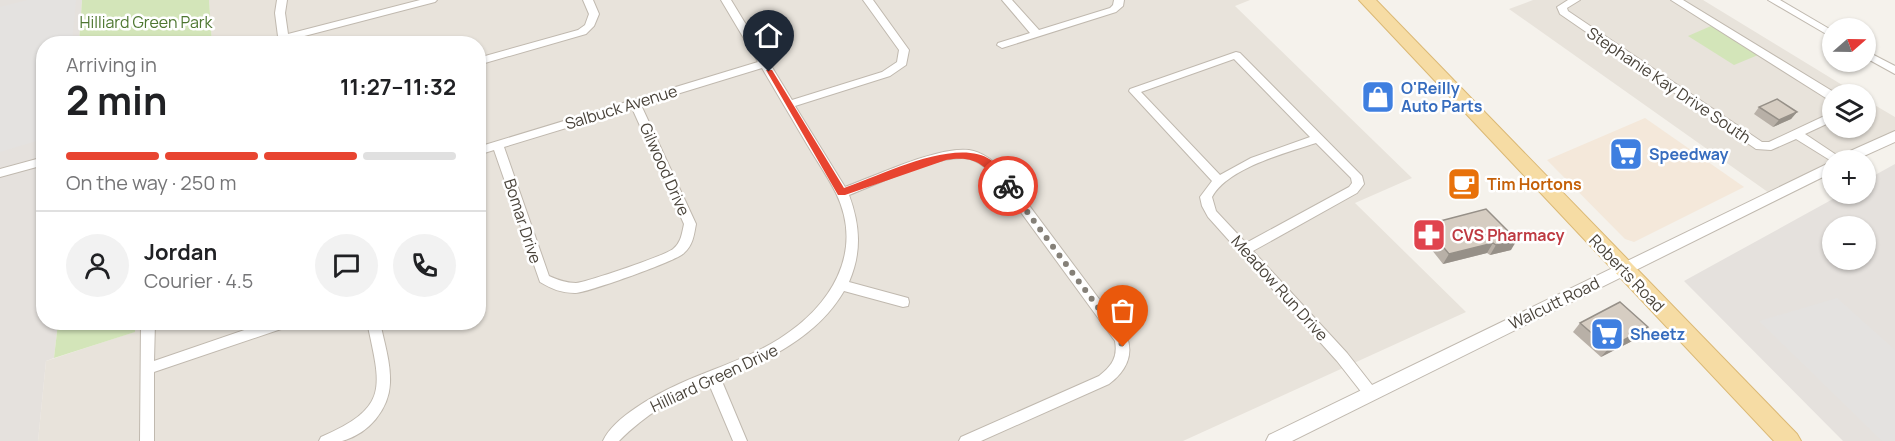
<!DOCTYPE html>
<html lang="en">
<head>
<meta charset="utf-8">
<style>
  body { margin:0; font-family:Manrope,sans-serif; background:#f2f2f2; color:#202124; height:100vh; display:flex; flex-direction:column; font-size:22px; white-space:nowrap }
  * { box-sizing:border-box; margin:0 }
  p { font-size:20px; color:#757577 }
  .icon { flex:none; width:33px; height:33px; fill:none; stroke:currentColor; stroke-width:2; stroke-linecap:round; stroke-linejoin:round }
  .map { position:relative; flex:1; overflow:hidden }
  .drawer { position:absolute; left:36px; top:36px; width:450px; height:294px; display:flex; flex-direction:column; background:#fff; border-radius:24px; box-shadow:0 2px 4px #0004 }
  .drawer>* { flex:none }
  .needle { width:39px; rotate:70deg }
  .tools { position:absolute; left:1822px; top:18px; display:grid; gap:12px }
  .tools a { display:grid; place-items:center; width:54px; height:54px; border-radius:50%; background:#fff; box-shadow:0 2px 4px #0004; font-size:30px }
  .pin { position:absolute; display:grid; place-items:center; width:51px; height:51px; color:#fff; margin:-62px -26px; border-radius:50% 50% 50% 0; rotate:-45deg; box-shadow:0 0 6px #0007 }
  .pin .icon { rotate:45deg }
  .courier { position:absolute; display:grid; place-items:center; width:60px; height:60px; margin:-30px; border:4px solid #e84430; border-radius:50%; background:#fff; color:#222; box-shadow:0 2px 8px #0007 }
  .headline em { font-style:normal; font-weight:700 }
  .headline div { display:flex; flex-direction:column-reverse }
  .headline { display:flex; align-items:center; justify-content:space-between; height:102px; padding:0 30px }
  h1 { font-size:39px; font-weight:700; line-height:45px }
  .bar { display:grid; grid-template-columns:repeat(4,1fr); gap:9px 6px; align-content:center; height:72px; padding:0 30px }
  .bar i { height:8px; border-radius:4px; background:#e0e0e0 }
  .bar .current { background:#e84430 }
  .bar p { grid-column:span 4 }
  .line { display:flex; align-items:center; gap:15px; padding:0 30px; border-top:2px solid #e0e0e0 }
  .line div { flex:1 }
  .round { display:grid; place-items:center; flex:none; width:63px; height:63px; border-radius:32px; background:#f2f2f2 }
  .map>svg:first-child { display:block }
</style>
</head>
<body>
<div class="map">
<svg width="1895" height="441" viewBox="0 0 1895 441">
  <rect width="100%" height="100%" fill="#f5f2ec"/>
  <g fill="#e8e3db">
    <polygon points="209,0 1250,0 1235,6 1412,178 1355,203 1466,312 1183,441 38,441 46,361 134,332 135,323 478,322 478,44 212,43"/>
    <polygon points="1533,0 1703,0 1857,94 1833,94 1833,128 1866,128 1866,100 1895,117 1895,136 1844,160 1833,160 1833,166 1772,195 1509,9"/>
  </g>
  <polygon fill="#f4e8da" points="1645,118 1744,187 1634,242 1625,239 1547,160"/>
  <g fill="#e5e1dd" fill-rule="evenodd">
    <polygon points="0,0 82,0 79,43 44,44 44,322 58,323 54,358 46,361 38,441 0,441"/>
    <path d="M1895 164V441H1843L1684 281 1842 194H1866V180ZM1833 226H1866V260H1833Z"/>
  </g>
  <g fill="#d3e5b9">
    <polygon points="82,0 209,0 212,43 79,43"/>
    <polygon points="1711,26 1758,55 1734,65 1688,36"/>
    <polygon points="58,323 135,323 135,332 54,358"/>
  </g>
  <g fill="#e4e2e0">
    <polygon points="28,0 76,0 72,43 44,44 43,139 0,152 0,7"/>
    <polygon points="1837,298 1895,350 1895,441 1882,441 1759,321"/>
  </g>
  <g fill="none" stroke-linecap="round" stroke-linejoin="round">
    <defs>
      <g id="minor">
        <polygon points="277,0 287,0 285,13 288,34 420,0 437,0 435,2 289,40 289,44 279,44 275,13"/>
        <polygon points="583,0 593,0 599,14 594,26 586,34 478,65 478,58 578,30 585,25 589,14"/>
        <path d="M721 0H731L792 100 882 72 897 62 899 50 863 0H873L909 50 906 65 890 76 795 106 845 187C875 176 938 146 969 150 982 152 992 160 1001 168L1126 335C1135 355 1125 372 1109 384L981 441H959L961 437 1099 376C1112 366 1118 357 1115 341L993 174C986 168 979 161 970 159 942 152 876 185 849 195 860 225 862 252 849 282L908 298 909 302 908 306 903 307 844 291C817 337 768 360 721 379L747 441H733L709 384C673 398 646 414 619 441H603C614 417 655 395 679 384 712 369 747 359 779 339 830 307 865 253 836 193 828 177 817 161 808 146 792 119 778 95 762 68L641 105 696 224C694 235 693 245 684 253 677 261 586 293 575 293 561 293 552 289 540 282L494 150 478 155V147L758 62ZM632 108 684 224C682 233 681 243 673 249 664 256 587 282 576 283 566 283 558 280 549 276L504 147Z"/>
        <polygon points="1002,0 1012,0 1039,30 1110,8 1113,5 1114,0 1124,0 1123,6 1116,12 1002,48 997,45 998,43 1030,33"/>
        <polygon points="1568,0 1580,0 1567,8 1568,11 1762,142 1769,142 1833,112 1833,121 1805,134 1844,160 1833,160 1833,162 1796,139 1771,150 1756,149 1560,14 1557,7"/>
        <polygon points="1671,0 1683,0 1837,94 1833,94 1833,101 1829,100"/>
        <polygon points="1768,0 1780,0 1833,31 1833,38"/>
        <polygon points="1866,51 1895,66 1895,74 1866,58"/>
        <path d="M1236 52 1240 53 1362 176 1364 184 1357 193 1253 251 1347 353 1376 390 1378 394 1376 398 1371 400 1366 398 1337 361 1208 217 1202 206 1200 197 1212 181 1129 91 1130 89ZM1234 59 1310 137 1251 158 1220 175 1141 92ZM1316 143 1351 178 1352 183 1349 187 1246 243 1216 211 1212 197C1228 168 1286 153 1316 143Z"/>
        <polygon points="44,157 44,165 0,177 0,169"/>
        <polygon points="141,322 155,322 154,361 268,322 291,322 290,326 154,372 154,441 140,441"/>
        <path d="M367 322H380C384 342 391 363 390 383 389 410 368 434 342 441 335 441 326 441 319 441L321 437C390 407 381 388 367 322Z"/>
      </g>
      <g id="tertiary">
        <polygon points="1895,131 1895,142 1855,160 1837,160 1839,156"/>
        <polygon points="1833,161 1833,172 1292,441 1266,441 1269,435"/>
      </g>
      <polygon id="primary" points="1359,0 1376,0 1797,434 1801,441 1774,441"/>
    </defs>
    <use href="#minor" stroke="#c0b9af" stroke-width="2"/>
    <use href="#tertiary" stroke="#c0b9af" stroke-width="2"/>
    <use href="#primary" stroke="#dbb874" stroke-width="2"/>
    <use href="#minor" fill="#fff" fill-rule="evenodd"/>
    <use href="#tertiary" fill="#fff" fill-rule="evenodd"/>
    <use href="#primary" fill="#f6dca4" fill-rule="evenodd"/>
  </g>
  <g fill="#b8b0a7">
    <polygon points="1759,107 1797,112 1791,119 1773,127 1754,114"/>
    <polygon points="1486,209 1511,250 1490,255 1487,253 1443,264 1420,235 1425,225"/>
    <polygon points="1580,323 1640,337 1601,357 1573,332"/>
  </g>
  <g fill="#969088">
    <polygon points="1797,112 1791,119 1773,127 1779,120"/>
    <polygon points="1517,240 1511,250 1490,255 1496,245"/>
    <polygon points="1493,243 1487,253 1443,264 1449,254"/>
    <polygon points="1648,327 1640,337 1601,357 1609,348"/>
  </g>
  <g fill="#d6cdc2" stroke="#969088" stroke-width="1.5">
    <polygon points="1777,99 1797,112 1779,120 1759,107"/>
    <polygon points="1486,209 1517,240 1496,245 1493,243 1449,254 1425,225"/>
    <polygon points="1620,302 1648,327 1609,348 1580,323"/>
  </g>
  <path fill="#e84430" d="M766 70H772L844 188C880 176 956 136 991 160 999 166 1007 178 1012 186L1004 188C985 166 977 155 946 160L845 195H838Z"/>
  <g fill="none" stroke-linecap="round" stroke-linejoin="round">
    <polyline stroke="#858078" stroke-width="6" stroke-dasharray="0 10.8" points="1008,186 1117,333 1123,347"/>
  </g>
  <defs>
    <symbol id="shop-square" viewBox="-11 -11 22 22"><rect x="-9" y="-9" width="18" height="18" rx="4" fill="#3f7fe0" stroke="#fff"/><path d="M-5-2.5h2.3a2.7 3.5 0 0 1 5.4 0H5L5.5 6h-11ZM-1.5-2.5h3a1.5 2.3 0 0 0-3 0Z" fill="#fff"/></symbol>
    <symbol id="supermarket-square" viewBox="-11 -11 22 22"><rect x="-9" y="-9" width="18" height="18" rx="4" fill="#3f7fe0" stroke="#fff"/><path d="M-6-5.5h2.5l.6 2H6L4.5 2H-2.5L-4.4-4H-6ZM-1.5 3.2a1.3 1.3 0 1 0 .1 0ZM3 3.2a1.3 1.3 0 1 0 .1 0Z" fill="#fff"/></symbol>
    <symbol id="cafe-square" viewBox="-11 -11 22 22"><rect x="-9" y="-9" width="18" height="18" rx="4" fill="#e8710a" stroke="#fff"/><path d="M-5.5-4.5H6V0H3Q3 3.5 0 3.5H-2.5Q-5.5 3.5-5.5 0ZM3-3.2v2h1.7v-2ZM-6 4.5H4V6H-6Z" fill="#fff"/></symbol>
    <symbol id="pharmacy-square" viewBox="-11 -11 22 22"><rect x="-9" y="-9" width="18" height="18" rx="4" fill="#e0444e" stroke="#fff"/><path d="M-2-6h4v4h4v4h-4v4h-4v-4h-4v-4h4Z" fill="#fff"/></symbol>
  </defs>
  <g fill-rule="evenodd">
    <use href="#shop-square" x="1359" y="78" width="38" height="38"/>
    <use href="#supermarket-square" x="1607" y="135" width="38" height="38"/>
    <use href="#cafe-square" x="1445" y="165" width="38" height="38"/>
    <use href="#pharmacy-square" x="1410" y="216" width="38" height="38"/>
    <use href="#supermarket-square" x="1588" y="315" width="38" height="38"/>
  </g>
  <g text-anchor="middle" stroke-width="5" stroke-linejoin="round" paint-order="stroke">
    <g font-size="16" fill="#4e7731" stroke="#fff">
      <text x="146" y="28">Hilliard Green Park</text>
    </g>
    <g font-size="16" fill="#49433a" stroke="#fff">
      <text transform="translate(1669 85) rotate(34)" y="6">Stephanie Kay Drive South</text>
      <text transform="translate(621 107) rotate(-17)" y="6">Salbuck Avenue</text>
      <text transform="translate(665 169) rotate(66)" y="6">Gilwood Drive</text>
      <text transform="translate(523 221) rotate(72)" y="6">Bomar Drive</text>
      <text transform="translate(1627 273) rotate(46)" y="6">Roberts Road</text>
      <text transform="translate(1280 288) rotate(48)" y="6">Meadow Run Drive</text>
      <text transform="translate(1554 303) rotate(-26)" y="6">Walcutt Road</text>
      <text transform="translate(714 378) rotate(-25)" y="6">Hilliard Green Drive</text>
    </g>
    <g font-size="16" font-weight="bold" fill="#366cbe" stroke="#fff" text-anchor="start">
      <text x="1401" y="94">O'Reilly<tspan x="1401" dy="18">Auto Parts</tspan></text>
      <text x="1649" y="160">Speedway</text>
      <text x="1630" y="340">Sheetz</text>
    </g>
    <g font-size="16" font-weight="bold" fill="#c56008" stroke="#fff" text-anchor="start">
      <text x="1487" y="190">Tim Hortons</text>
    </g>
    <g font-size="16" font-weight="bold" fill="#be3a42" stroke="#fff" text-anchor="start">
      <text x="1452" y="241">CVS Pharmacy</text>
    </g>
  </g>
</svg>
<div class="tools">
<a><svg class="needle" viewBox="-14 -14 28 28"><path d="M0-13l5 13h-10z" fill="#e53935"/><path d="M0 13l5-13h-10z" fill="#757577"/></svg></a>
<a><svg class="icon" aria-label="layers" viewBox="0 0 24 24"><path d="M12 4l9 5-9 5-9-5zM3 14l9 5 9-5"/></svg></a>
<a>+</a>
<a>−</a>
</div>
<div class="pin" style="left:1123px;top:347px;background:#ea580c"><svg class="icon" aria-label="bag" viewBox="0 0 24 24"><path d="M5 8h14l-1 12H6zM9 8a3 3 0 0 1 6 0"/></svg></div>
<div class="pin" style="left:769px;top:72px;background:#1f2937"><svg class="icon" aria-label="home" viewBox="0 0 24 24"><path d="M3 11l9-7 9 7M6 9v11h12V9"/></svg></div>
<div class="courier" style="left:1008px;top:186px"><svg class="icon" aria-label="bike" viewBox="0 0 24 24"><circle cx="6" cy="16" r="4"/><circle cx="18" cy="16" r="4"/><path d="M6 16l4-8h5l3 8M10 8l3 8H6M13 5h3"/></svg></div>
<section class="drawer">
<div class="headline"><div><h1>2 min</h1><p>Arriving in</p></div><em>11:27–11:32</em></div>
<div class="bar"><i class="current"></i><i class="current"></i><i class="current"></i><i></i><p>On the way · 250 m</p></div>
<div class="line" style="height:108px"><a class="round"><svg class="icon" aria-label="person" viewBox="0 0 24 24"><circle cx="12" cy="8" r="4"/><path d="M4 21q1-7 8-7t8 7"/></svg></a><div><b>Jordan</b><p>Courier · 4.5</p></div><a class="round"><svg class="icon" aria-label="chat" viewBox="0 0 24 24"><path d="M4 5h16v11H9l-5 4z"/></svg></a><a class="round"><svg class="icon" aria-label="phone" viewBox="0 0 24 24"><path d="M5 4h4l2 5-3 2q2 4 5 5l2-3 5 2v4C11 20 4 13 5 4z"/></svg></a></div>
</section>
</div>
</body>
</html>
